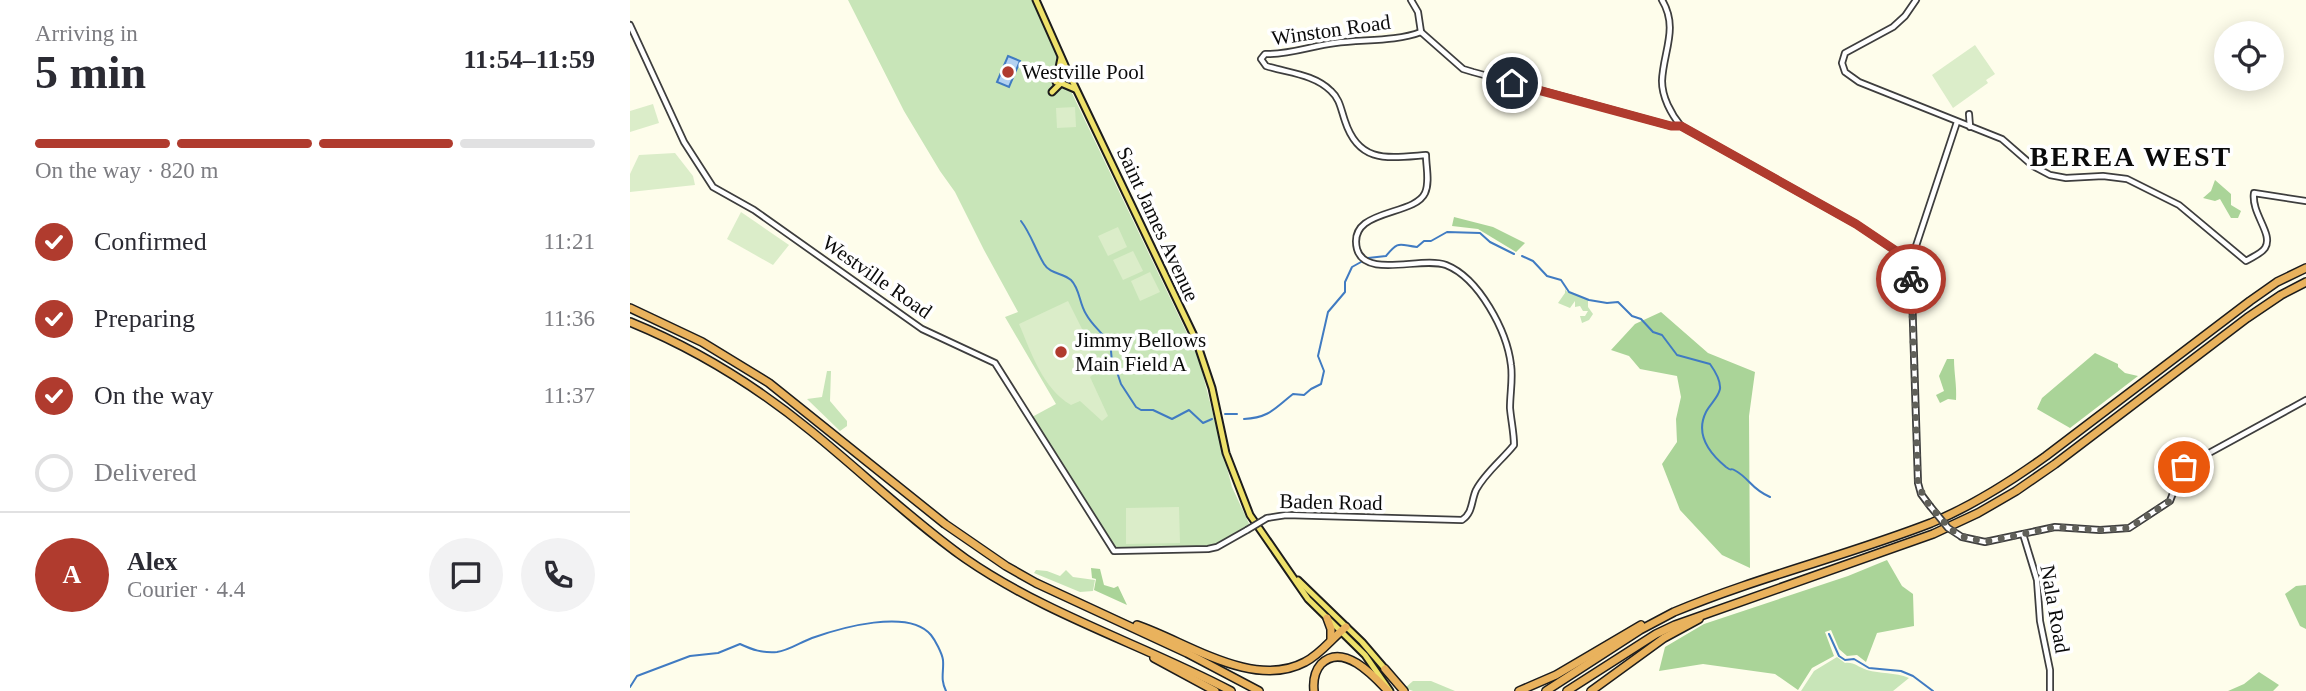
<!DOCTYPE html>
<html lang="en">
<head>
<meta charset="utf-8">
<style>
  body { margin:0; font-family:"Times New Roman",serif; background:#f2f2f3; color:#2b2b33; height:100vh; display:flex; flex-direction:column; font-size:26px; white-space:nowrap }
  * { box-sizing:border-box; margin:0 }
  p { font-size:23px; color:#7c7c81 }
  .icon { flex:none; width:38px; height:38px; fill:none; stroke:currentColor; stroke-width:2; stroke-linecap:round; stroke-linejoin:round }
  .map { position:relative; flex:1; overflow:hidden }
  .side { display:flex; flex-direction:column; background:#fff; width:630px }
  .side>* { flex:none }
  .tools { position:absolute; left:1584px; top:21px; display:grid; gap:14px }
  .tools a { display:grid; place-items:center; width:70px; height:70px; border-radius:50%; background:#fff; box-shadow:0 4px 18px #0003; font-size:35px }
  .pin { position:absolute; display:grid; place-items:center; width:60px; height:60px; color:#fff; margin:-30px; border:4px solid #fff; border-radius:50%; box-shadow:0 2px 7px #0007 }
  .courier { position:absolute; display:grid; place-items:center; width:70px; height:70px; margin:-35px; border:5px solid #b03b2e; border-radius:50%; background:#fff; color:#222; box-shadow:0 2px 9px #0007 }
  .headline em { font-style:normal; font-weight:700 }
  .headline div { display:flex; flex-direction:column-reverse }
  .headline { display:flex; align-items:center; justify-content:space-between; height:119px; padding:0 35px }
  h1 { font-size:46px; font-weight:700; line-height:52px }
  .bar { display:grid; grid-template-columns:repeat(4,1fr); gap:10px 7px; align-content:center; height:84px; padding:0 35px }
  .bar i { height:9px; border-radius:5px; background:#e1e1e2 }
  .bar .on { background:#b03b2e }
  .bar p { grid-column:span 4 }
  .line { display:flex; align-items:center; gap:18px; padding:0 35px; border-top:2px solid #e1e1e2 }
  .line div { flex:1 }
  .round { display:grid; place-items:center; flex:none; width:74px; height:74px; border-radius:37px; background:#f2f2f3 }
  ol { padding:0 35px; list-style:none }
  li { display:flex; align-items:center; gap:21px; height:77px }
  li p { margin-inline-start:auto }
  li .icon { padding:7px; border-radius:50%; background:#b03b2e; color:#fff; stroke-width:4 }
  li:last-child { color:#7c7c81 }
  li i { width:38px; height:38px; border:4px solid #e1e1e2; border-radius:50% }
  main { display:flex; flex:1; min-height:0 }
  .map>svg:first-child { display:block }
</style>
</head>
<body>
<main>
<section class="side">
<div class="headline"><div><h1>5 min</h1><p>Arriving in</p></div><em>11:54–11:59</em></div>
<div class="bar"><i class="on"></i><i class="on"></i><i class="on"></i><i></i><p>On the way · 820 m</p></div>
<ol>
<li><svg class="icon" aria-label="check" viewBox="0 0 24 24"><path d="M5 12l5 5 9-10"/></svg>Confirmed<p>11:21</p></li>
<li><svg class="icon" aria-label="check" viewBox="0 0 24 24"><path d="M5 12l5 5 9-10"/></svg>Preparing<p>11:36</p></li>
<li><svg class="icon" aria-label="check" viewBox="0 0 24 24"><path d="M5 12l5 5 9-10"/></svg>On the way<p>11:37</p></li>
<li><i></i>Delivered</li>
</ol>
<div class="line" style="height:126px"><b class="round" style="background:#b03b2e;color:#fff">A</b><div><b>Alex</b><p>Courier · 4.4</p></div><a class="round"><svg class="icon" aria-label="chat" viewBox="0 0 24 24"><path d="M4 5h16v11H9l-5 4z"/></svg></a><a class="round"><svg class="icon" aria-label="phone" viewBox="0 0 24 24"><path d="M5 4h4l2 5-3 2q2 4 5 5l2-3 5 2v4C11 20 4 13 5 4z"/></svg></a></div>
</section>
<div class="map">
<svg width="1676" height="691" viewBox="0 0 1676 691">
  <rect width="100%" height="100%" fill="#fefdeb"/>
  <g fill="#c8e5b8">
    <polygon points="218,0 402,0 428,56 439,87 568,356 602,487 621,528 592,544 578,549 484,550 402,417 426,404 375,317 388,312 354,250 325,192 310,171 274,111"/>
    <polygon points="935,288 936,291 958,300 958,307 963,314 959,320 952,323 950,316 955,316 958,311 953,311 950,306 945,307 945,301 940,308 928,303 935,293"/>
    <polygon points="197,371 201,371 200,401 217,421 217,426 210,431 177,399 192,397"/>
    <polygon points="406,570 417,571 430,576 436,570 443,577 465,580 463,591 450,592 404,573"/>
    <path d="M1207 657 1215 663C1225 662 1227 667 1237 670 1250 674 1265 672 1279 678L1263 691H1171L1184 671Z"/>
    <polygon points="783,681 801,681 825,691 783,691 775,688"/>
  </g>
  <g fill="#aad498">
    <polygon points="1585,180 1601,194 1601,205 1611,211 1608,218 1601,218 1590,199 1585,201 1573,198 1581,191"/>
    <polygon points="824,217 863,227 895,243 886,252 848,229 822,226"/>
    <polygon points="1031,312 1078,353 1125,372 1119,416 1120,568 1092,555 1050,510 1032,464 1047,442 1046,419 1051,397 1047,376 1010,369 999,356 981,350 1005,324"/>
    <polygon points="1465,353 1488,364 1488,367 1495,373 1508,376 1440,428 1407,409 1412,398"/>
    <path d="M1317 359H1324C1324 373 1327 386 1326 400L1318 399 1310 403 1306 395 1314 391 1309 376Z"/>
    <polygon points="1257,560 1272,586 1283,594 1284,626 1247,633 1236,662 1227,655 1217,656 1209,649 1201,630 1195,632 1204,656 1182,668 1168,690 1145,674 1073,664 1029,671 1035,647 1074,624 1218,576"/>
    <polygon points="461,568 470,569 474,585 484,588 488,586 497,605 464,590 466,579 462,578"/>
    <polygon points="1676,585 1676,629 1670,626 1655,594 1666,586"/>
    <polygon points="1629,672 1649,685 1643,691 1598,691 1614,684"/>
  </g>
  <g fill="#dbedc9">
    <polygon points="1345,45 1365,74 1356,80 1358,83 1323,108 1302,75"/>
    <polygon points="23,104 29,123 0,132 0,111"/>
    <polygon points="445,107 446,127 427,128 426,108"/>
    <polygon points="45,153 63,176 65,185 0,192 0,174 9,155"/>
    <polygon points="111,212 159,245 143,265 97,239"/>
    <polygon points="488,227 497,247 478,256 468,236"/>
    <polygon points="503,251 513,271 493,280 483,260"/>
    <polygon points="520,272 530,292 510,301 501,281"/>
    <path d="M438 301 456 337 466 372 460 377 478 416 472 421 450 401 441 405C413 389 401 352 389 324Z"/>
    <polygon points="549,507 550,543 496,544 496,508"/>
  </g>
  <polygon fill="#b3d1f1" stroke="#407bc2" stroke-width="2" points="378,56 390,61 379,87 367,82"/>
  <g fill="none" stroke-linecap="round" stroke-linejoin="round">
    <g stroke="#407bc2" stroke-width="2">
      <path d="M391 221C401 234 405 249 414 264 420 274 433 273 441 280 450 289 449 303 456 314 467 334 485 337 481 364L487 372 491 384 506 407 511 410H523L542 419 559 410 573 423 582 419"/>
      <path d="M892 256 903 261 917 276 931 280 939 292 959 300 977 303 988 302 1002 316 1011 319 1023 332 1032 335 1047 355 1080 364C1085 371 1091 380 1090 389 1088 398 1080 404 1076 412 1065 434 1079 453 1096 467 1104 473 1098 466 1106 471 1120 479 1121 489 1140 497"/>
      <path d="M738 258 756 256C769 240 769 245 787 247L794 241H801L817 232 850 233 860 242 884 254"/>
      <polyline points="595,414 607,414"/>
      <path d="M614 419C639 418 645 408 663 394L674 395 681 389 691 384 694 371 688 356 698 312 715 292V282L722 267 731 262"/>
      <polyline points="1199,634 1209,656 1215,660 1224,659 1239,668 1271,671 1283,676 1303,691"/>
      <path d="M0 687 7 676 60 656 88 653 110 644C123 650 132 653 147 652 158 651 171 642 182 638 210 628 279 608 301 635 305 640 312 653 313 660 314 672 310 679 316 691"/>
    </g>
    <defs>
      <g id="minor">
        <polyline points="781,0 788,12 791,32"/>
        <path d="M1032 0C1049 28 1033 52 1032 81 1032 97 1041 114 1051 126L1226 224 1281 261"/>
        <path d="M1286 0 1275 16 1263 27 1215 53 1212 63 1215 72 1229 82 1372 139 1403 166 1420 175 1436 178 1473 176 1497 179 1549 205 1616 261C1622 257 1631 254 1635 248 1644 234 1621 214 1624 193L1676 201"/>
        <polyline points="0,25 54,142 83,187 124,210 292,329 365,363 484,551 578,549 587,547 617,530"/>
        <polyline points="791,32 833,69 843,72 1041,126 1051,126"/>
        <polyline points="1339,114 1340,127"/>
        <polyline points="1300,506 1291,494 1288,483 1281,261 1327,122"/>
        <path d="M637 518 656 515 832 520C843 513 841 501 846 490 855 473 872 460 884 445 884 433 881 420 880 408 880 393 883 379 881 365 877 331 849 278 816 265 792 256 735 279 727 249 717 208 784 217 795 193 800 182 796 167 796 155 758 158 729 164 715 121 711 110 710 99 701 91 684 74 658 73 636 66L631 59 635 54C659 55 681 46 705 43 732 39 765 42 791 32"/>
        <polyline points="1393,534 1407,580 1410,621 1420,670 1420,691"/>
        <polyline points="1332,537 1355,542 1425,527 1470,530 1499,528 1540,501 1551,472 1559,464 1676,400"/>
      </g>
      <g id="major">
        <polyline points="406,0 438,72 566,340 582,388 596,453 620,515 678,599 735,655 760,691"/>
        <polyline points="426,82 431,58"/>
        <polyline points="422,92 431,83 445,89"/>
        <polyline points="668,580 732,642 756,670"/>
      </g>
      <g id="highway">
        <polyline points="0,308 72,342 139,383 315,524 376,566 406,583 557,653 629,691"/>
        <path d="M0 322C66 349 126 386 181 431 233 473 281 520 336 559 417 615 514 645 601 691"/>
        <polyline points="697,618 701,629 701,639"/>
        <path d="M507 625C557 642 623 690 675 662 691 654 702 638 716 627"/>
        <polyline points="524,658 585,691"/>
        <polyline points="755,669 774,691"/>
        <path d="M684 691C683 681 684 672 691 664 713 642 744 676 758 691"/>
        <polyline points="889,691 926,675 1011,625"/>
        <path d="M916 691 1010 630 1044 612C1128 577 1216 556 1301 523 1342 506 1380 482 1416 456L1620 301 1647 282 1676 268"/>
        <polyline points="937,691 1026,634 1045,625 1303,534 1348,513 1386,491 1425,464 1617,318 1651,295 1676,282"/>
        <polyline points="961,691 1034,638 1069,619"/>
      </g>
    </defs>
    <use href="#minor" stroke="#3e3e3e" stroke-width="8"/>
    <use href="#major" stroke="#1c1c1c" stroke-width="9"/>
    <use href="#highway" stroke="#1c1c1c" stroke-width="10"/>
    <use href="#minor" stroke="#fff" stroke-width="4.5"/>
    <use href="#major" stroke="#eee16a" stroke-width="5"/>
    <use href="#highway" stroke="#e9b25d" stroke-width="7"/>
    <defs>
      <g id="minor-bridge">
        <polyline points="1300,506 1318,528 1332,537"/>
        <polyline points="617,530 637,518"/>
      </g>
    </defs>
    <use href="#minor-bridge" stroke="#3e3e3e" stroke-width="8" stroke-linecap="butt"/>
    <use href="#minor-bridge" stroke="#fff" stroke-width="4.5"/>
  </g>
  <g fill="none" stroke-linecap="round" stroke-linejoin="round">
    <polyline stroke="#606059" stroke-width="7" stroke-dasharray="0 12.6" points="1281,279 1288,483 1295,500 1321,530 1338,539 1360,541 1425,527 1470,530 1499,528 1540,501 1554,467"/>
    <polyline stroke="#b03b2e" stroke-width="9" points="882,83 1041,126 1051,126 1226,224 1281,261 1281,279"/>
  </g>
  <g fill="#b03b2e" stroke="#fff" stroke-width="2.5">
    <circle cx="378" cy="72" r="7"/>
    <circle cx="431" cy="352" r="7"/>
  </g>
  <g text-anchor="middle" stroke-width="7" stroke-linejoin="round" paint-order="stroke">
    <g font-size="21" fill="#0b0b0b" stroke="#fff">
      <text transform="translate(701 30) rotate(-8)" y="7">Winston Road</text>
      <text transform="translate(528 224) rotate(65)" y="7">Saint James Avenue</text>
      <text transform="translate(247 277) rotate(35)" y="7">Westville Road</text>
      <text transform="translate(701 502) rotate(1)" y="7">Baden Road</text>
      <text transform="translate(1425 609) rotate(80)" y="7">Nala Road</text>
    </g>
    <g font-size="21" fill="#0b0b0b" stroke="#fff" text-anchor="start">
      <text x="392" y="79">Westville Pool</text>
      <text x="445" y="347">Jimmy Bellows<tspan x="445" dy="24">Main Field A</tspan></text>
    </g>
    <g font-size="28" font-weight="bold" letter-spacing="2" fill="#0b0b0b" stroke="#fff">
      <text x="1501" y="166">BEREA WEST</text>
    </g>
  </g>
</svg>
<div class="tools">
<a><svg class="icon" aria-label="locate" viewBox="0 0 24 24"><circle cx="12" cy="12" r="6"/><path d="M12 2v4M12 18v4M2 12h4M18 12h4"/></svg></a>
</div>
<div class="pin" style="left:1554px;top:467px;background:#ea580c"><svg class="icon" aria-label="bag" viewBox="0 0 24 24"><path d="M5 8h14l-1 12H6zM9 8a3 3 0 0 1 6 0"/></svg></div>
<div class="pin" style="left:882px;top:83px;background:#1f2937"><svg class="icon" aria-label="home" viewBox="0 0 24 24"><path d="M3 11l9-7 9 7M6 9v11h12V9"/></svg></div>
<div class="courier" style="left:1281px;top:279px"><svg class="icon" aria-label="bike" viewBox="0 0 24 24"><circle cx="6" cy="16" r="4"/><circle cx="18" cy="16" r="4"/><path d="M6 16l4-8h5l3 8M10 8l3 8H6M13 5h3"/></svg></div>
</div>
</main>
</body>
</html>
